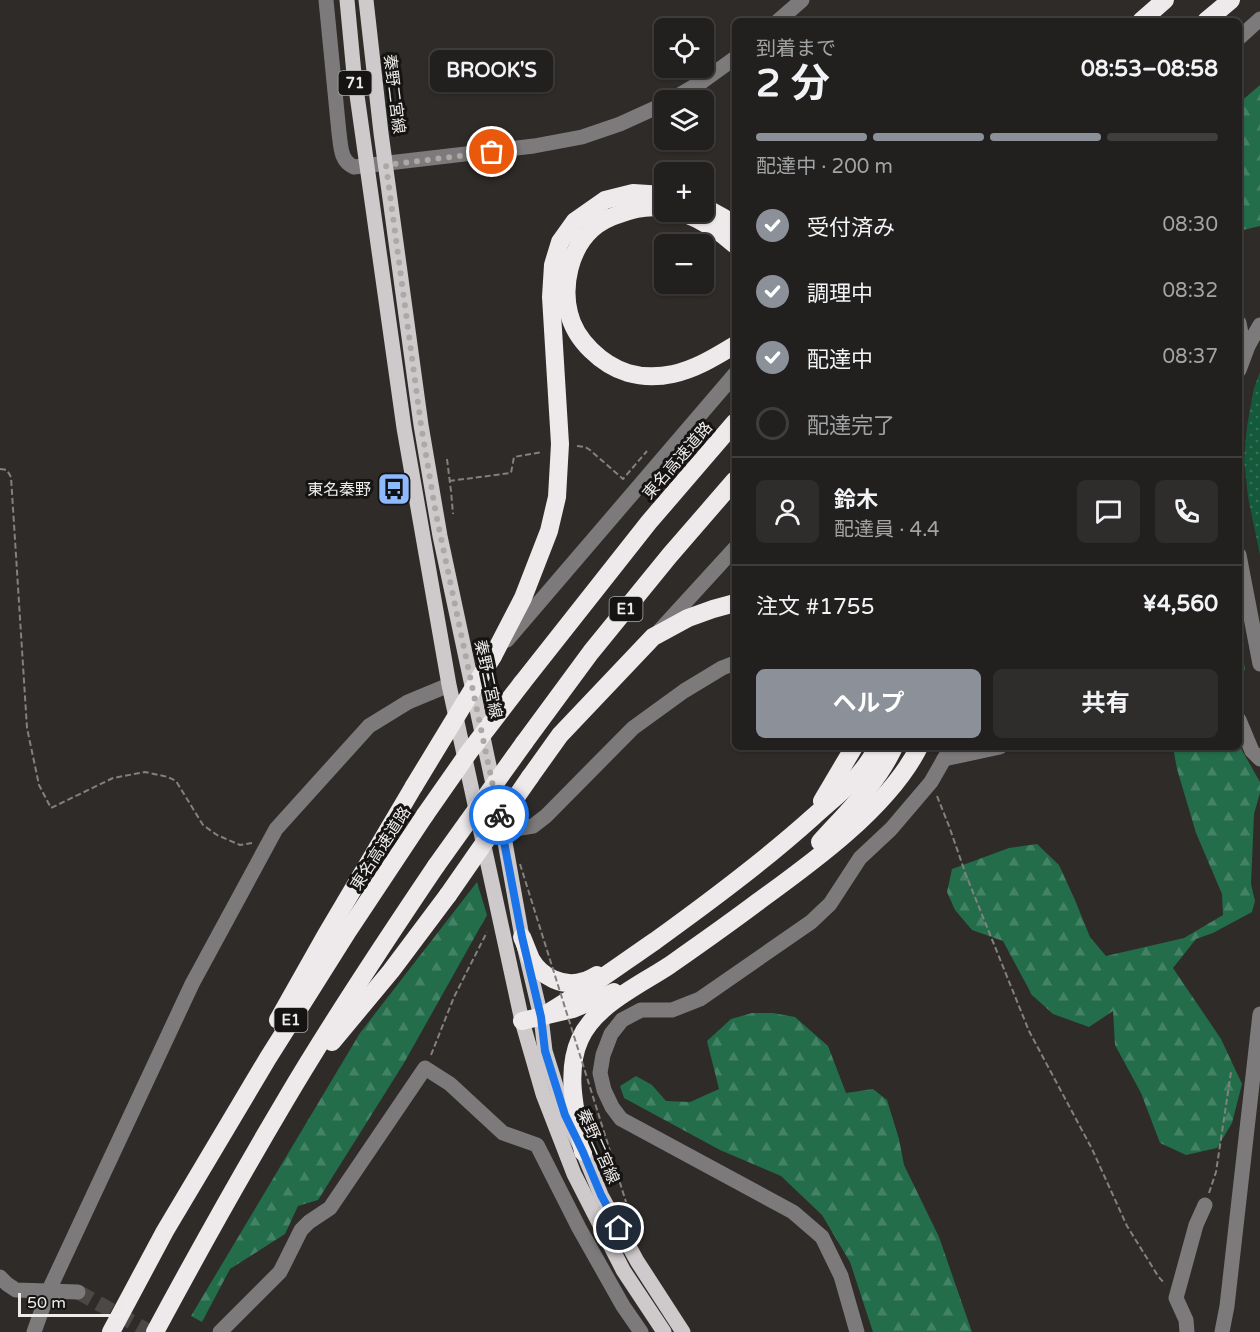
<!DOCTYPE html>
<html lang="ja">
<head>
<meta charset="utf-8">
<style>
  body { margin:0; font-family:"Varela Round","Noto Sans JP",sans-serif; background:#2e2d2b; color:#f1f3f6; height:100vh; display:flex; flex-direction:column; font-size:22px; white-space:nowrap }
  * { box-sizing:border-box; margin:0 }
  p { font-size:20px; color:#a2a3a4 }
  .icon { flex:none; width:33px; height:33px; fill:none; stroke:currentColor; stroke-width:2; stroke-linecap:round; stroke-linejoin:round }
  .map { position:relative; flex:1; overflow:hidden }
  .panel { position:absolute; left:732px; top:18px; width:510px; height:732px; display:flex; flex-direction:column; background:#22201e; border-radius:9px; box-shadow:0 2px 4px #0004,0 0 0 2px #3f3e3c }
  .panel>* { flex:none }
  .controls { position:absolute; left:654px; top:18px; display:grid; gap:12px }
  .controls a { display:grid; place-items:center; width:60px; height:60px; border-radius:9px; background:#22201e; box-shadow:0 2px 4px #0004,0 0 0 2px #3f3e3c; font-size:30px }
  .scale { position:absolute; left:18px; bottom:15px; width:110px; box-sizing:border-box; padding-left:6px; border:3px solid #eeecea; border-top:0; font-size:16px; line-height:21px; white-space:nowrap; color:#eeecea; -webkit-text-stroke:4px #151413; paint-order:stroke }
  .pin { position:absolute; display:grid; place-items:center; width:51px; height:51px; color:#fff; margin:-26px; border:3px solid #fff; border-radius:50%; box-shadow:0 2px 6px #0007 }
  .courier { position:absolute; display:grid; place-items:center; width:60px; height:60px; margin:-30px; border:4px solid #1a73e8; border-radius:50%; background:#fff; color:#222; box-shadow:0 2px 8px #0007 }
  .bubble { position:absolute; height:42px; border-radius:9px; background:#22201e; box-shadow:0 2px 4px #0004,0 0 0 2px #3f3e3c; font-size:20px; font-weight:700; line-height:42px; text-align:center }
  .head em { font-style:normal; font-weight:700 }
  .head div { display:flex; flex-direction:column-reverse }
  .head { display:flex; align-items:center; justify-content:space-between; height:102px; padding:0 24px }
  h1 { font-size:39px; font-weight:700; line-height:45px }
  .bar { display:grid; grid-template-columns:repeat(4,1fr); gap:9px 6px; align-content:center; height:72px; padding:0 24px }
  .bar i { height:8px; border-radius:4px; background:#3f3e3c }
  .bar .selected { background:#8c9099 }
  .bar p { grid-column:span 4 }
  .line { display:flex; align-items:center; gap:15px; padding:0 24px; border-top:2px solid #3f3e3c }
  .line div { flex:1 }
  .round { display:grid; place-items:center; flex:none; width:63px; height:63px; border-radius:9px; background:#2e2d2b }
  ol { padding:0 24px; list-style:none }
  li { display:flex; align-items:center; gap:18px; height:66px }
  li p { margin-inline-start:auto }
  li .icon { padding:6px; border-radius:50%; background:#8c9099; color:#fff; stroke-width:4 }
  li:last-child { color:#a2a3a4 }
  li i { width:33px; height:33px; border:3px solid #3f3e3c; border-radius:50% }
  .button { display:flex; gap:12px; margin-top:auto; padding:12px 24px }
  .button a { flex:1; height:69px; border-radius:9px; background:#8c9099; color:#fff; font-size:24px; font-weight:700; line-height:69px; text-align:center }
  .button a+a { background:#2e2d2b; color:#f1f3f6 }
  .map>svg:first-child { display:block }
</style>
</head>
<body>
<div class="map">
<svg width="1260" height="1332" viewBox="0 0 1260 1332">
  <defs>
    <pattern id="forest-firs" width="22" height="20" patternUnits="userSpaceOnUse" patternTransform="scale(1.5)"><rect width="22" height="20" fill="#236d4a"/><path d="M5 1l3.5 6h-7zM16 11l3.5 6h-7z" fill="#438264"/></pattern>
    <pattern id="park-dots" width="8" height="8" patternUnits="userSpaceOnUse" patternTransform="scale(1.5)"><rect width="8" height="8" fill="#14593a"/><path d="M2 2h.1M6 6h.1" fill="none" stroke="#367157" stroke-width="1.8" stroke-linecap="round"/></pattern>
  </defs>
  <rect width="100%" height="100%" fill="#2e2b28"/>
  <g fill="url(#forest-firs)">
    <polygon points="1260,85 1260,226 1239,231 1239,103"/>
    <polygon points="1239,635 1245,669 1239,683"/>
    <polygon points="1239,745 1260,782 1260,793 1254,814 1251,884 1255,901 1252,912 1213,933 1196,939 1173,968 1221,1039 1242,1084 1232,1123 1217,1148 1186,1155 1160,1143 1141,1093 1115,1045 1113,1011 1089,1027 1053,1014 1032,995 1003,941 972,930 955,910 947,892 952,869 1009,848 1037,844 1059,865 1075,900 1090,937 1106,956 1184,938 1223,915 1222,894 1196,833 1177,769 1173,747 1239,747"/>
    <polygon points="477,882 487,915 404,1063 318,1200 298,1206 285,1234 230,1269 202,1322 191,1316 360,1033"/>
    <polygon points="752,1013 773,1013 795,1017 828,1046 846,1093 873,1089 887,1100 899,1139 904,1165 939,1237 972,1332 873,1332 850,1262 822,1215 781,1176 720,1150 624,1098 620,1086 636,1076 652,1085 666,1101 690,1102 719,1089 707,1041 731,1019"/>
  </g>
  <polygon fill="url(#park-dots)" points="1260,372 1260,555 1248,497 1244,460 1247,426 1254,388"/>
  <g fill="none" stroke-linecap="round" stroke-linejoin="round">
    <polyline stroke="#4b4845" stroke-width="15" stroke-dasharray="15 8" stroke-linecap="butt" points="78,1292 150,1332"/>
    <g stroke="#83807d" stroke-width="2" stroke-dasharray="6 3" stroke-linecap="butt">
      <polyline points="577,446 585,447 590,450 623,479 647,451"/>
      <polyline points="447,459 451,491 453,514"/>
      <polyline points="0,469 7,470 11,477 27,728 39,785 51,808 113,778 145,772 168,777 176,781 203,825 217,835 240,845 252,843"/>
      <polyline points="449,481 511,473 514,457 542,452"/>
      <polyline points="937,796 949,826 966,875 1029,1031 1092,1149 1127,1226 1158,1276 1165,1284"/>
      <polyline points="431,1055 454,997 487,932"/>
      <polyline points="1209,1193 1216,1172 1231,1072"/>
    </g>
    <g stroke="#7c7a7b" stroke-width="15">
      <path d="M326 0 339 133C341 146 340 161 354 167L534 146 582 137 620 124 664 104"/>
      <polyline points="778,21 802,0"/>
      <polyline points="1239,38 1260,19"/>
      <polyline points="671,100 703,81 735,58"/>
      <polyline points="1239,323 1242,339 1248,346"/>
      <polyline points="1239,370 1248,346 1260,325"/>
      <polyline points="1239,555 1260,664"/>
      <polyline points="660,630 735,548"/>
      <polyline points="507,640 735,374"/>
      <polyline points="1239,720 1252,751 1260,759"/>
      <polyline points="944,759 1000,747"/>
      <polyline points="503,831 533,826 546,816 633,728 684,691 722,668 735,663"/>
      <polyline points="0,1277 7,1284 16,1290 78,1292"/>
      <polyline points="34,1332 49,1290 192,984 276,829 369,726 408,702 449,685"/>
      <polyline points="220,1332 280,1272 301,1230 309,1222 330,1208 425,1068 450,1084 503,1133 537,1145 579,1228 623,1306 641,1332"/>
      <polyline points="857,1332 841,1276 822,1237 793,1212 621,1119 612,1107 604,1090 600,1073 603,1055 611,1034 622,1020 641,1010 672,1010 700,999 811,922 830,904 860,858 891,829 931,782 951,747"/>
      <polyline points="1187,1332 1186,1320 1176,1298 1196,1225 1205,1205"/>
      <polyline points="1222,1332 1227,1306 1260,1014"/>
    </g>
    <g stroke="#cec9ca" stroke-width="15">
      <polyline points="347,0 354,74 404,428 449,685 522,1021 543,1094 574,1174 623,1270 664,1332"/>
      <polyline points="366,0 381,133 421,425 440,536 503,831 522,937 541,1017 545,1051 565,1115 583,1152 601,1195 637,1261 683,1332"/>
    </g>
    <g stroke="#eee9ea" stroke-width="18">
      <polyline points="1141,21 1165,0"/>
      <polyline points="1206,21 1231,0"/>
      <polyline points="704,207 724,218 735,227"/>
      <path d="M664 208C649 206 635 208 620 214 610 217 600 222 592 229 570 249 562 285 569 313 575 340 602 365 628 373 642 377 659 377 673 374 696 369 715 357 735 345"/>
      <path d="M681 212C702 220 719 230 735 245"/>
      <polyline points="493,656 523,598 549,531 557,497 560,444 551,297 553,265 560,242 575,221 605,200 633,193 664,195"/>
      <polyline points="522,683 649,522 735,422"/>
      <polyline points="524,743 591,652 670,555 735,480"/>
      <polyline points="530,777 560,735 653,637 688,618 713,609 735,603"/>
      <polyline points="822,801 854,747"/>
      <path d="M820 842C847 812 877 784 894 747"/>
      <path d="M522 937C525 944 528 952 531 959 541 977 564 988 584 981 588 980 593 977 597 975"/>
      <path d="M541 1017C581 994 617 967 655 941 709 902 763 862 813 817 836 796 864 776 877 747"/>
      <polyline points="278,1020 326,935 414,786"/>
      <polyline points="522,1021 573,1009 614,992"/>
      <polyline points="332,1042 391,971 448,895"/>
      <path d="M583 1152C577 1116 564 1074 580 1039 595 1005 640 985 670 965 700 944 730 923 759 901 813 862 889 807 919 747"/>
      <polyline points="111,1332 165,1231 268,1058 348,931 425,815"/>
      <path d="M155 1332C197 1254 240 1177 285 1101 332 1021 384 943 436 866"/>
    </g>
    <polyline stroke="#83807d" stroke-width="2" stroke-dasharray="6 3" stroke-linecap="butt" points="520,864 626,1202"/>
    <g stroke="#eee9ea" stroke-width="18">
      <polyline points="414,786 493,656"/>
      <polyline points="425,815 469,752 522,683"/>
      <polyline points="436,866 524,743"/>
      <polyline points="448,895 530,777"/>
    </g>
  </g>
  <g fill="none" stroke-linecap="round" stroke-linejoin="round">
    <polyline stroke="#aba8a6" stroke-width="6" stroke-dasharray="0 10.8" points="492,152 386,165 421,425 436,514 499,815"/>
    <polyline stroke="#1a73e8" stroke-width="8" points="499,815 522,937 541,1017 545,1051 565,1115 583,1152 601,1195 619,1228"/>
  </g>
  <defs>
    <symbol id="bus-square" viewBox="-11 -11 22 22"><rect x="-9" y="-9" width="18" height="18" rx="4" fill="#8eb9fd" stroke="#151413"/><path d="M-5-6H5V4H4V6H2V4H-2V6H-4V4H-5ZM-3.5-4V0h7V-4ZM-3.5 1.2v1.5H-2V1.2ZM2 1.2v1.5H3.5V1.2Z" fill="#111"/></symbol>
  </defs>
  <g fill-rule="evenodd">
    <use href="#bus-square" x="375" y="470" width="38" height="38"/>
  </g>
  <g text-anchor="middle" stroke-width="6" stroke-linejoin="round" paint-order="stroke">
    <g fill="#151413" stroke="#adabaa" stroke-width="1.5">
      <rect x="338.5" y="71" width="33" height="24" rx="4.5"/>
      <rect x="609.5" y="597" width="33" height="24" rx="4.5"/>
      <rect x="274.5" y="1008" width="33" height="24" rx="4.5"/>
    </g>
    <g font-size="15" font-weight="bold" fill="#eeecea">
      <text x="355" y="88">71</text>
      <text x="626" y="614">E1</text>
      <text x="291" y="1025">E1</text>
    </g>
    <g font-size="16" fill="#eeecea" stroke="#151413">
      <text transform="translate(395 94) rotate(83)" y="6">秦野二宮線</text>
      <text transform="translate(677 460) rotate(-49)" y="6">東名高速道路</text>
      <text transform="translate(489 679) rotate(78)" y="6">秦野二宮線</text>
      <text transform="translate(380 848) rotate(-57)" y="6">東名高速道路</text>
      <text transform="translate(599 1146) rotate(66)" y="6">秦野二宮線</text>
    </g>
    <g font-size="16" fill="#eeecea" stroke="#151413" text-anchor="end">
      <text x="371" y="495">東名秦野</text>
    </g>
  </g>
</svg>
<div class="controls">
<a><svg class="icon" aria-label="locate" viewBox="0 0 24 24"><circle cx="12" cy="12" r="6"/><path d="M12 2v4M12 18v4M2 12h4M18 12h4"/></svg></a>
<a><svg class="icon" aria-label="layers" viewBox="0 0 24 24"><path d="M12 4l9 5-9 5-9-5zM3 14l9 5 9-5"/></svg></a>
<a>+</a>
<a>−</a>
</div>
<div class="scale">50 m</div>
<div class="pin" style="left:492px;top:152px;background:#ea580c"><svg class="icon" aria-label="bag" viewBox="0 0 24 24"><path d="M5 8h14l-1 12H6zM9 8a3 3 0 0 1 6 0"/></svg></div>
<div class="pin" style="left:619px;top:1228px;background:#1f2937"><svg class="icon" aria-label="home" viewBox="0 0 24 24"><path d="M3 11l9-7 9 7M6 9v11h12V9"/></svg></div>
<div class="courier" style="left:499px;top:815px"><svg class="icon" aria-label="bike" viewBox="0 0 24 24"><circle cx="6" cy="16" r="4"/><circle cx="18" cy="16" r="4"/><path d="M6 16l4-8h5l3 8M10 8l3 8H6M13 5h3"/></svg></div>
<div class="bubble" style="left:430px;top:50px;width:123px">BROOK'S</div>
<section class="panel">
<div class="head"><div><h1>2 分</h1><p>到着まで</p></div><em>08:53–08:58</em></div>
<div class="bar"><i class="selected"></i><i class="selected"></i><i class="selected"></i><i></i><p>配達中 · 200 m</p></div>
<ol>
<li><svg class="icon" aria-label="check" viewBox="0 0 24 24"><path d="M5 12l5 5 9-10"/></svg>受付済み<p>08:30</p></li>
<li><svg class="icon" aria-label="check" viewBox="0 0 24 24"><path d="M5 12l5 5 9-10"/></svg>調理中<p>08:32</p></li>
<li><svg class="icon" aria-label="check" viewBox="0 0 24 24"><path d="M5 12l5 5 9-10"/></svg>配達中<p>08:37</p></li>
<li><i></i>配達完了</li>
</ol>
<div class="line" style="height:108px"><a class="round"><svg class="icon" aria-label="person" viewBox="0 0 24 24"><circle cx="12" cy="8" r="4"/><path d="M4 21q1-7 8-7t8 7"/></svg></a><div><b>鈴木</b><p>配達員 · 4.4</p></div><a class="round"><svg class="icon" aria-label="chat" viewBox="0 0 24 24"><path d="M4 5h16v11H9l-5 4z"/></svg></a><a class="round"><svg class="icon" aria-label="phone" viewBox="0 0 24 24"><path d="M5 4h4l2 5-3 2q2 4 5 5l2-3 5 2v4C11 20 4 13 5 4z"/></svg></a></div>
<div class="line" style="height:78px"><div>注文 #1755</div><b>¥4,560</b></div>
<div class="button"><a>ヘルプ</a><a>共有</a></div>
</section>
</div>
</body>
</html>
